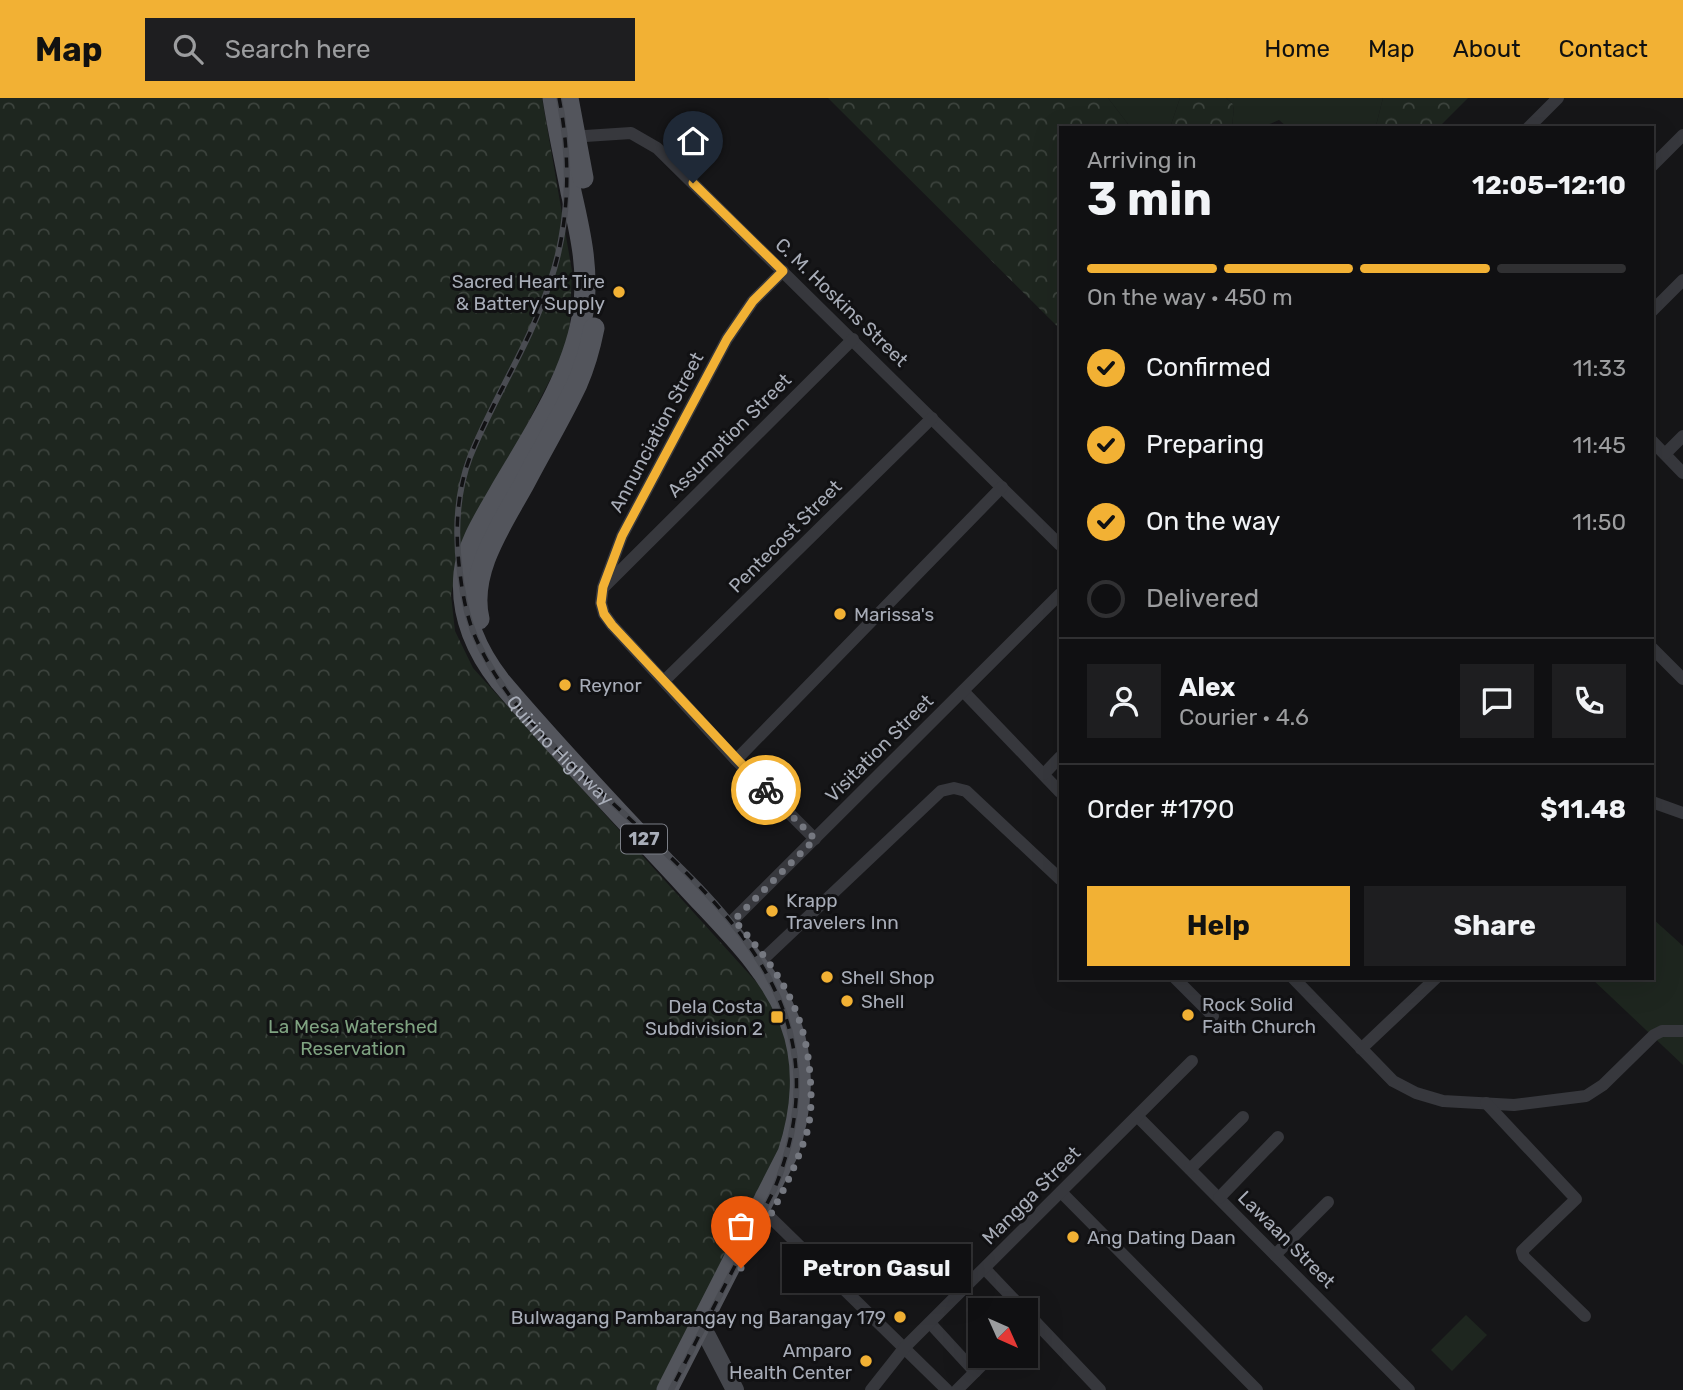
<!DOCTYPE html>
<html lang="en">
<head>
<meta charset="utf-8">
<style>
  body { margin:0; font-family:Rubik,sans-serif; background:#1e1e20; color:#f1f3f6; height:100vh; display:flex; flex-direction:column; font-size:26px; white-space:nowrap }
  * { box-sizing:border-box; margin:0 }
  p { font-size:23px; color:#9c9d9f }
  .icon { flex:none; width:38px; height:38px; fill:none; stroke:currentColor; stroke-width:2; stroke-linecap:round; stroke-linejoin:round }
  .map { position:relative; flex:1; overflow:hidden }
  .side { position:absolute; left:1059px; top:28px; width:595px; height:854px; display:flex; flex-direction:column; background:#101012; border-radius:0px; box-shadow:0 7px 28px #0002,0 0 0 2px #303032 }
  .side>* { flex:none }
  .needle { width:46px; rotate:135deg }
  .tools { position:absolute; left:968px; top:1200px; display:grid; gap:14px }
  .tools a { display:grid; place-items:center; width:70px; height:70px; border-radius:0px; background:#101012; box-shadow:0 7px 28px #0002,0 0 0 2px #303032; font-size:35px }
  .pin { position:absolute; display:grid; place-items:center; width:60px; height:60px; color:#fff; margin:-72px -30px; border-radius:50% 50% 50% 0; rotate:-45deg; box-shadow:0 0 7px #0007 }
  .pin .icon { rotate:45deg }
  .courier { position:absolute; display:grid; place-items:center; width:70px; height:70px; margin:-35px; border:5px solid #f2b134; border-radius:50%; background:#fff; color:#222; box-shadow:0 2px 9px #0007 }
  .bubble { position:absolute; height:49px; border-radius:0px; background:#101012; box-shadow:0 7px 28px #0002,0 0 0 2px #303032; font-size:23px; font-weight:700; line-height:49px; text-align:center }
  .head em { font-style:normal; font-weight:700 }
  .head div { display:flex; flex-direction:column-reverse }
  .head { display:flex; align-items:center; justify-content:space-between; height:119px; padding:0 28px }
  h1 { font-size:46px; font-weight:700; line-height:52px }
  .bar { display:grid; grid-template-columns:repeat(4,1fr); gap:10px 7px; align-content:center; height:84px; padding:0 28px }
  .bar i { height:9px; border-radius:5px; background:#303032 }
  .bar .current { background:#f2b134 }
  .bar p { grid-column:span 4 }
  .line { display:flex; align-items:center; gap:18px; padding:0 28px; border-top:2px solid #303032 }
  .line div { flex:1 }
  .round { display:grid; place-items:center; flex:none; width:74px; height:74px; border-radius:0px; background:#1e1e20 }
  ol { padding:0 28px; list-style:none }
  li { display:flex; align-items:center; gap:21px; height:77px }
  li p { margin-inline-start:auto }
  li .icon { padding:7px; border-radius:50%; background:#f2b134; color:#111; stroke-width:4 }
  li:last-child { color:#9c9d9f }
  li i { width:38px; height:38px; border:4px solid #303032; border-radius:50% }
  .action { display:flex; gap:14px; margin-top:auto; padding:14px 28px }
  .action a { flex:1; height:80px; border-radius:0px; background:#f2b134; color:#111; font-size:28px; font-weight:700; line-height:80px; text-align:center }
  .action a+a { background:#1e1e20; color:#f1f3f6 }
  header { display:flex; align-items:center; gap:42px; box-sizing:border-box; height:98px; padding:0 35px; background:#f2b134; color:#111 }
  header strong { font-size:33px }
  nav { display:flex; gap:38px; margin-inline-start:auto; font-size:24px }
  .search { width:490px; height:63px; background:#1e1e20; display:flex; align-items:center; gap:18px; box-sizing:border-box; padding:0 24px; border-radius:0px; color:#9c9d9f; font-size:26px }
  .map>svg:first-child { display:block }
</style>
</head>
<body>
<header>
<strong>Map</strong>
<div class="search"><svg class="icon" aria-label="search" viewBox="0 0 24 24"><circle cx="10" cy="10" r="6"/><path d="M15 15l6 6"/></svg>Search here</div>
<nav><a>Home</a><a>Map</a><a>About</a><a>Contact</a></nav>
</header>
<div class="map">
<svg width="1683" height="1292" viewBox="0 0 1683 1292">
  <defs>
    <pattern id="forest-crowns" width="20" height="18" patternUnits="userSpaceOnUse" patternTransform="scale(1.75)"><rect width="20" height="18" fill="#1e261f"/><path d="M2 6a3 3 0 1 1 6 0M12 15a3 3 0 1 1 6 0" fill="none" stroke="#3c433d"/></pattern>
  </defs>
  <rect width="100%" height="100%" fill="#161618"/>
  <g fill="#1e261f">
    <polygon points="1108,0 1180,0 1170,30 1131,30"/>
    <polygon points="1226,0 1383,0 1376,28 1371,30 1288,30 1279,22 1261,30 1232,30 1234,7"/>
    <polygon points="1652,820 1683,848 1683,967 1591,880 1652,880"/>
    <polygon points="1466,1217 1487,1237 1452,1273 1431,1252"/>
  </g>
  <g fill="url(#forest-crowns)">
    <polygon points="0,0 542,0 572,173 569,245 460,456 451,497 455,533 473,570 759,887 773,909 783,932 790,959 793,983 783,1048 659,1292 0,1292"/>
    <polygon points="828,0 1108,0 1131,30 1060,30 1060,231"/>
    <polygon points="1180,0 1226,0 1234,7 1232,30 1170,30"/>
    <polygon points="1383,0 1468,0 1438,30 1371,30 1376,28"/>
  </g>
  <g fill="none" stroke-linecap="round" stroke-linejoin="round">
    <g stroke="#37383d" stroke-width="12">
      <polyline points="1528,30 1558,0"/>
      <polyline points="570,39 631,35 657,50 1060,447"/>
      <polyline points="1652,68 1683,37"/>
      <polyline points="783,173 753,203 727,241 622,438 603,489 601,505 604,516 612,527 736,662 815,741"/>
      <polyline points="1652,213 1683,182"/>
      <polyline points="1652,343 1683,375"/>
      <polyline points="1665,356 1683,338"/>
      <polyline points="605,488 853,241"/>
      <polyline points="1652,550 1683,581"/>
      <polyline points="664,583 932,320"/>
      <polyline points="963,593 1060,694"/>
      <polyline points="736,662 1002,389"/>
      <polyline points="1044,676 1060,659"/>
      <polyline points="1652,704 1683,715"/>
      <polyline points="725,830 1060,496"/>
      <polyline points="757,867 941,693 954,690 966,693 1060,781"/>
      <polyline points="1175,880 1213,918"/>
      <polyline points="1293,880 1393,983 1416,995 1443,1003 1514,1007 1586,998 1603,987 1654,937 1662,933 1683,933"/>
      <polyline points="1361,951 1436,880"/>
      <polyline points="1486,1005 1576,1101 1522,1153 1524,1159 1585,1218"/>
      <polyline points="1137,1018 1409,1292"/>
      <polyline points="1190,1071 1243,1019"/>
      <polyline points="1061,1094 1257,1292"/>
      <polyline points="1219,1100 1278,1039"/>
      <polyline points="758,1113 769,1118 947,1292"/>
      <polyline points="1275,1157 1328,1104"/>
      <polyline points="985,1171 1025,1213"/>
      <polyline points="1026,1214 1100,1292"/>
      <polyline points="930,1225 975,1274"/>
      <polyline points="871,1292 905,1249 1192,963"/>
      <polyline points="957,1292 989,1260"/>
    </g>
    <polyline stroke="#45474d" stroke-width="18" points="699,1230 707,1238 735,1292"/>
    <g stroke="#53555c" stroke-width="21">
      <path d="M553 0C558 32 565 63 571 94 581 137 590 177 582 220 571 281 531 340 500 393 486 418 467 446 464 475 460 516 475 551 500 583 559 653 622 718 684 785 722 827 769 869 790 924 806 966 802 1013 788 1055L667 1292"/>
      <polyline points="568,0 583,80"/>
      <path d="M479 521C468 474 502 426 524 386 541 353 561 320 577 286 585 268 590 250 594 230"/>
    </g>
    <defs>
      <g id="rail">
        <path id="s1" d="M559 0C571 60 570 126 550 184 530 246 494 299 470 359 456 396 455 437 460 475 463 500 468 525 479 547 504 600 545 641 587 681 712 800 852 900 774 1092L671 1292"/>
      </g>
    </defs>
    <use href="#rail" stroke="#4a4c52" stroke-width="6"/>
    <use href="#rail" stroke="#111113" stroke-width="3.5" stroke-dasharray="10" stroke-linecap="butt"/>
  </g>
  <g fill="none" stroke-linecap="round" stroke-linejoin="round">
    <path stroke="#757880" stroke-width="7" stroke-dasharray="0 12.6" d="M741 1170C763 1130 788 1089 803 1046 812 1024 812 1000 810 977 805 909 777 871 734 822L815 741 766 692"/>
    <polyline stroke="#f2b134" stroke-width="9" points="693,85 783,173 753,203 727,241 622,438 603,489 601,505 604,516 612,527 766,692"/>
  </g>
  <g fill="#f2b134" stroke="#111113" stroke-width="2.5">
    <circle cx="619" cy="194" r="7"/>
    <circle cx="840" cy="516" r="7"/>
    <circle cx="565" cy="587" r="7"/>
    <circle cx="772" cy="813" r="7"/>
    <circle cx="827" cy="879" r="7"/>
    <circle cx="847" cy="903" r="7"/>
    <circle cx="1188" cy="917" r="7"/>
    <rect x="770" y="912" width="14" height="14" rx="3.5"/>
    <circle cx="1073" cy="1139" r="7"/>
    <circle cx="900" cy="1219" r="7"/>
    <circle cx="866" cy="1263" r="7"/>
  </g>
  <g text-anchor="middle" stroke-width="6" stroke-linejoin="round" paint-order="stroke">
    <rect fill="#111113" stroke="#7b7e86" stroke-width="2" x="621" y="726.5" width="46" height="29" rx="5"/>
    <g font-size="18" font-weight="bold" fill="#a8adb8">
      <text x="644" y="747">127</text>
    </g>
    <g font-size="19" fill="#a8adb8" stroke="#111113" text-anchor="start">
      <text x="605" y="190" text-anchor="end">Sacred Heart Tire<tspan x="605" dy="22">&amp; Battery Supply</tspan></text>
      <text x="854" y="523">Marissa's</text>
      <text x="579" y="594">Reynor</text>
      <text x="786" y="809">Krapp<tspan x="786" dy="22">Travelers Inn</tspan></text>
      <text x="841" y="886">Shell Shop</text>
      <text x="861" y="910">Shell</text>
      <text x="1202" y="913">Rock Solid<tspan x="1202" dy="22">Faith Church</tspan></text>
      <text x="763" y="915" text-anchor="end">Dela Costa<tspan x="763" dy="22">Subdivision 2</tspan></text>
      <text x="1087" y="1146">Ang Dating Daan</text>
      <text x="886" y="1226" text-anchor="end">Bulwagang Pambarangay ng Barangay 179</text>
      <text x="852" y="1259" text-anchor="end">Amparo<tspan x="852" dy="22">Health Center</tspan></text>
    </g>
    <g font-size="19" fill="#a8adb8" stroke="#111113">
      <text transform="translate(842 204) rotate(44)" y="7">C. M. Hoskins Street</text>
      <text transform="translate(656 334) rotate(-62)" y="7">Annunciation Street</text>
      <text transform="translate(729 337) rotate(-45)" y="7">Assumption Street</text>
      <text transform="translate(785 438) rotate(-45)" y="7">Pentecost Street</text>
      <text transform="translate(879 650) rotate(-45)" y="7">Visitation Street</text>
      <text dy="7" stroke="none"><textPath href="#s1" startOffset="705">Quirino Highway</textPath></text>
      <text transform="translate(1031 1097) rotate(-45)" y="7">Mangga Street</text>
      <text transform="translate(1287 1141) rotate(45)" y="7">Lawaan Street</text>
    </g>
    <g font-size="19" fill="#7fa381" stroke="#111113">
      <text x="353" y="935">La Mesa Watershed<tspan x="353" dy="22">Reservation</tspan></text>
    </g>
  </g>
</svg>
<div class="tools">
<a><svg class="needle" viewBox="-14 -14 28 28"><path d="M0-13l5 13h-10z" fill="#e53935"/><path d="M0 13l5-13h-10z" fill="#9c9d9f"/></svg></a>
</div>
<div class="pin" style="left:741px;top:1170px;background:#ea580c"><svg class="icon" aria-label="bag" viewBox="0 0 24 24"><path d="M5 8h14l-1 12H6zM9 8a3 3 0 0 1 6 0"/></svg></div>
<div class="pin" style="left:693px;top:85px;background:#1f2937"><svg class="icon" aria-label="home" viewBox="0 0 24 24"><path d="M3 11l9-7 9 7M6 9v11h12V9"/></svg></div>
<div class="courier" style="left:766px;top:692px"><svg class="icon" aria-label="bike" viewBox="0 0 24 24"><circle cx="6" cy="16" r="4"/><circle cx="18" cy="16" r="4"/><path d="M6 16l4-8h5l3 8M10 8l3 8H6M13 5h3"/></svg></div>
<div class="bubble" style="left:782px;top:1146px;width:189px">Petron Gasul</div>
<section class="side">
<div class="head"><div><h1>3 min</h1><p>Arriving in</p></div><em>12:05–12:10</em></div>
<div class="bar"><i class="current"></i><i class="current"></i><i class="current"></i><i></i><p>On the way · 450 m</p></div>
<ol>
<li><svg class="icon" aria-label="check" viewBox="0 0 24 24"><path d="M5 12l5 5 9-10"/></svg>Confirmed<p>11:33</p></li>
<li><svg class="icon" aria-label="check" viewBox="0 0 24 24"><path d="M5 12l5 5 9-10"/></svg>Preparing<p>11:45</p></li>
<li><svg class="icon" aria-label="check" viewBox="0 0 24 24"><path d="M5 12l5 5 9-10"/></svg>On the way<p>11:50</p></li>
<li><i></i>Delivered</li>
</ol>
<div class="line" style="height:126px"><a class="round"><svg class="icon" aria-label="person" viewBox="0 0 24 24"><circle cx="12" cy="8" r="4"/><path d="M4 21q1-7 8-7t8 7"/></svg></a><div><b>Alex</b><p>Courier · 4.6</p></div><a class="round"><svg class="icon" aria-label="chat" viewBox="0 0 24 24"><path d="M4 5h16v11H9l-5 4z"/></svg></a><a class="round"><svg class="icon" aria-label="phone" viewBox="0 0 24 24"><path d="M5 4h4l2 5-3 2q2 4 5 5l2-3 5 2v4C11 20 4 13 5 4z"/></svg></a></div>
<div class="line" style="height:91px"><div>Order #1790</div><b>$11.48</b></div>
<div class="action"><a>Help</a><a>Share</a></div>
</section>
</div>
</body>
</html>
